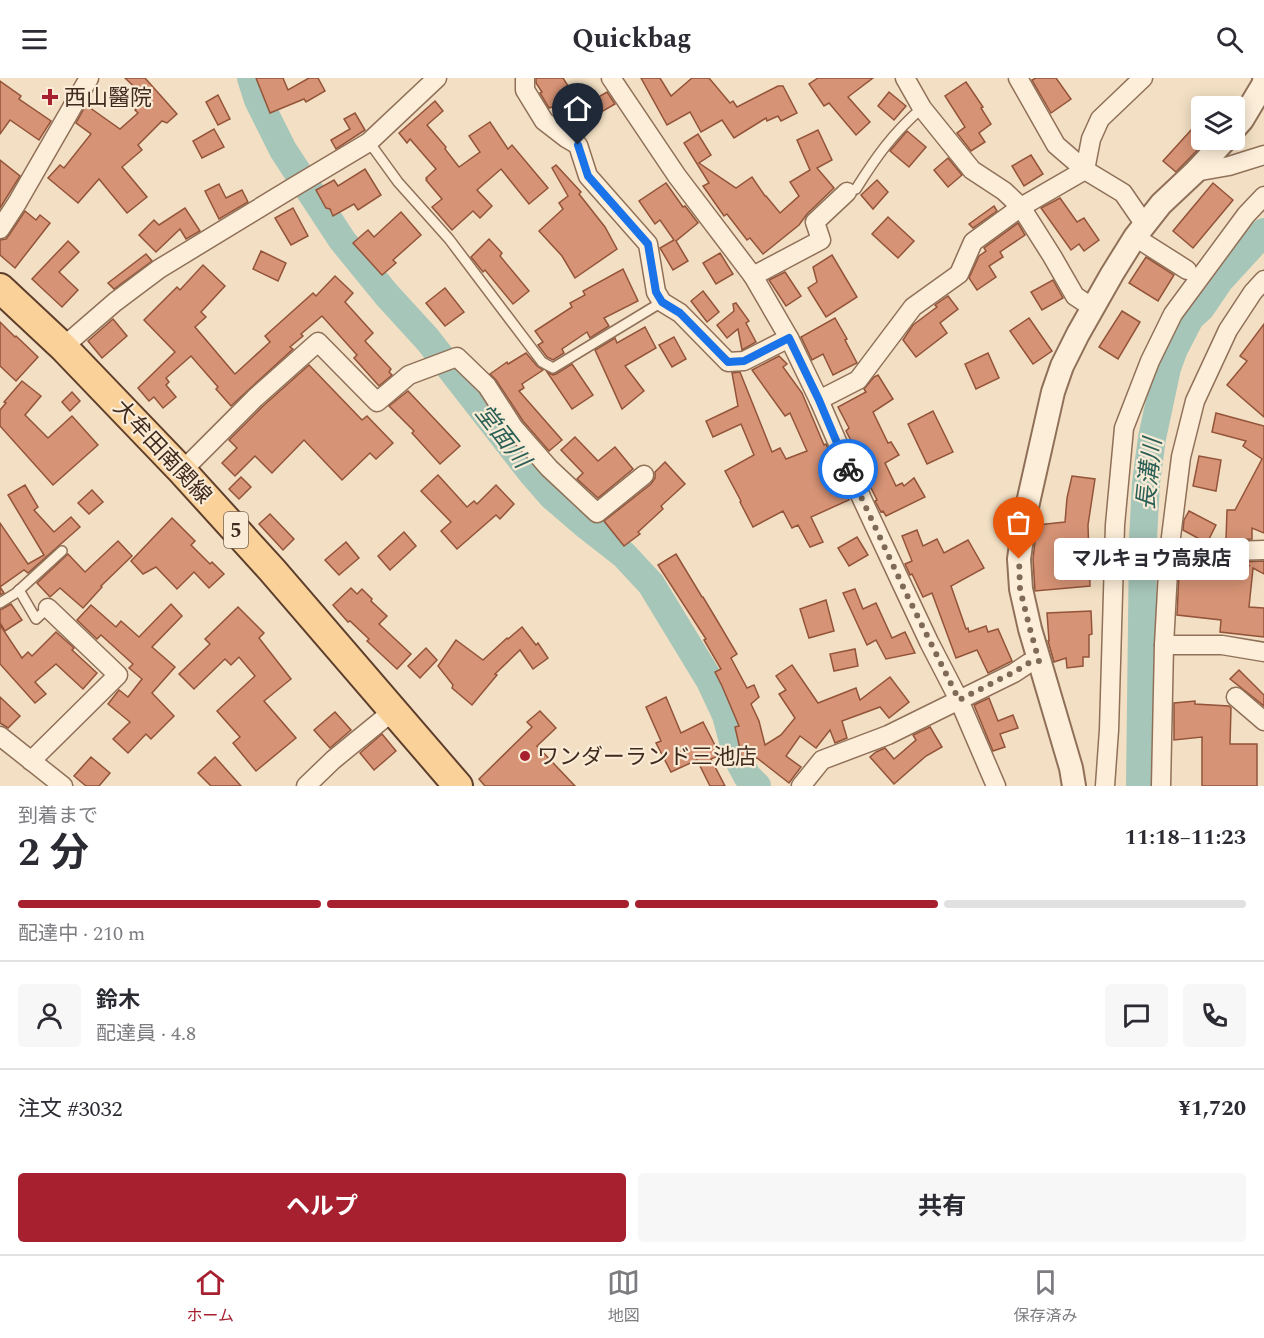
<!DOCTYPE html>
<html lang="ja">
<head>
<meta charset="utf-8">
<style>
  body { margin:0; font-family:Spectral,"Noto Sans JP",serif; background:#f7f7f7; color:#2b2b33; height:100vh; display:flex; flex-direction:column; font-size:22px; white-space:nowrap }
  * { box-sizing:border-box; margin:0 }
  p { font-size:20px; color:#7c7c81 }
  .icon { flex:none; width:33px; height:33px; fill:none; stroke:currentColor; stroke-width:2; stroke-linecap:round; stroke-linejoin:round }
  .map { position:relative; height:708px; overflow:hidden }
  .sheet { display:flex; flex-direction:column; background:#fff; flex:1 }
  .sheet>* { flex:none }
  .tools { position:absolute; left:1191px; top:18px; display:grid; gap:12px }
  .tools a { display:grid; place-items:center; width:54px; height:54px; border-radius:6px; background:#fff; box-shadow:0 3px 15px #0003; font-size:30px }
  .pin { position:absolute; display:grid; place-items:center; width:51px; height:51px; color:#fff; margin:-62px -26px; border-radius:50% 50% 50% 0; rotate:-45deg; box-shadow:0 0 6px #0007 }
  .pin .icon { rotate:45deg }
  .courier { position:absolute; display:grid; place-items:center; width:60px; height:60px; margin:-30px; border:4px solid #1a73e8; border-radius:50%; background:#fff; color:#222; box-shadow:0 2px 8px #0007 }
  .bubble { position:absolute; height:42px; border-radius:6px; background:#fff; box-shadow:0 3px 15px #0003; font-size:20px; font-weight:700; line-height:42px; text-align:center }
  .headline em { font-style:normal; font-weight:700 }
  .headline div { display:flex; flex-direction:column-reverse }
  .headline { display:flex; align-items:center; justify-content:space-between; height:102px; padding:0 18px }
  h1 { font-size:39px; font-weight:700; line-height:45px }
  .bar { display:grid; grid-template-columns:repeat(4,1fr); gap:9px 6px; align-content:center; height:72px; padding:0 18px }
  .bar i { height:8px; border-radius:4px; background:#e1e1e2 }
  .bar .active { background:#a7202f }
  .bar p { grid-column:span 4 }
  .line { display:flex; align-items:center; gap:15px; padding:0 18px; border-top:2px solid #e1e1e2 }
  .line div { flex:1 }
  .round { display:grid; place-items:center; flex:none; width:63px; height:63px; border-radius:6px; background:#f7f7f7 }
  .action { display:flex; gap:12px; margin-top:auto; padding:12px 18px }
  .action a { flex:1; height:69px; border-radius:6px; background:#a7202f; color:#fff; font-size:24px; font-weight:700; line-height:69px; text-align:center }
  .action a+a { background:#f7f7f7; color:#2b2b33 }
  header { display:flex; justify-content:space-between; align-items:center; height:78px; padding:0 18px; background:#fff; font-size:27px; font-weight:700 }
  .tabs { display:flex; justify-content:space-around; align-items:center; height:84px; border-top:2px solid #e1e1e2; background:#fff; font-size:16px; color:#7c7c81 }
  .tabs a { display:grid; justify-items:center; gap:3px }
  .tabs .active { color:#a7202f }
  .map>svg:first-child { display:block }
</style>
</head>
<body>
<header><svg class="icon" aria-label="menu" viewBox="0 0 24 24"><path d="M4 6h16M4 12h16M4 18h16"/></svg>Quickbag<svg class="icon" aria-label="search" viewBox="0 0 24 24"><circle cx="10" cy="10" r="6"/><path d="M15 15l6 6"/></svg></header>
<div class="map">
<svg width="1264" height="708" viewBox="0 0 1264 708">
  <rect width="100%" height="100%" fill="#f3e0c4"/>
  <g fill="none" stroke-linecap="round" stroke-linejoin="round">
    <g stroke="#a6c6b9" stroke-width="28">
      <polyline points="251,0 258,22 283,72 342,162 386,216 428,262 531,394 552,418 587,448 624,477 651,506 710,603 726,637 737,679 747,698 757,708"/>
      <polyline points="1140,708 1143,461 1146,405 1152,360 1167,290 1174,271 1190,240 1201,230 1220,202 1264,154"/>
    </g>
  </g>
  <g fill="#d69375" stroke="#93543a" stroke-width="1.5">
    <polygon points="125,0 145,0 177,36 167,45 162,43 138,67 142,72 122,89 147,119 127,135 99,101 78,125 48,100 60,87 64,90 91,56 76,45 86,27 120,51 138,35 135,32 147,21"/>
    <polygon points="256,0 283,0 288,12 309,0 318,0 325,13 306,24 304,21 270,35"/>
    <polygon points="536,0 563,0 577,22 591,14 595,21 607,14 615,26 591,40 589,36 569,48 559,41 552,29 549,30 540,15 542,14 536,5"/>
    <polygon points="641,0 660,0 671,18 692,0 709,0 730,25 733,23 737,29 778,8 783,8 797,35 781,43 778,38 767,43 766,40 734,60 722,42 701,54 690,34 667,47"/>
    <polygon points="818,0 873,0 848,19 870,44 856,57 829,25 824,28 809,6"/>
    <polygon points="1036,0 1056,0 1071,21 1051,35 1032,2"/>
    <polygon points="0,3 21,18 19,21 51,43 39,62 10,42 0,56"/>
    <polygon points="966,4 983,29 981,30 991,46 979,55 985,64 971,73 957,55 965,49 945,18"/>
    <polygon points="889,14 906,28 894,42 878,28"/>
    <polygon points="218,17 230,41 218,47 206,24"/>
    <polygon points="435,23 443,33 427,47 446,69 445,71 459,89 480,74 469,58 490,44 508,71 512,67 548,110 529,126 501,91 477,112 492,128 480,140 473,133 452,152 432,129 442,121 426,102 427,101 426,100 436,91 410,61 407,65 399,55"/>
    <polygon points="355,35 365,52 336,71 331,62 350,51 344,41"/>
    <polygon points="1202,40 1202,62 1207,62 1176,94 1163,83"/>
    <polygon points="214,51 224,69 202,80 193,63"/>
    <polygon points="818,52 832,82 817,90 834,110 807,136 799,147 763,176 750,160 747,162 727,136 724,138 703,108 709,105 684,65 698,56 711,77 699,85 736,110 752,99 765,118 766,118 780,135 799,118 790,104 810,92 797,62"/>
    <polygon points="907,53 926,69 909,89 890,73"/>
    <polygon points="1031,77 1043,96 1024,108 1012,88"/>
    <polygon points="948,80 962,97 948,109 934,92"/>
    <polygon points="0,82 20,98 0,130"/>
    <polygon points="556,87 581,114 579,116 605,149 617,171 575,200 562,178 539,153 563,131 559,125 568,118 552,90"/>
    <polygon points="365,91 381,117 358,132 354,126 333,138 330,131 326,130 316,112 334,102 338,108"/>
    <polygon points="877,102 888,114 873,131 861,117"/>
    <polygon points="666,105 683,129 685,128 698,145 676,163 688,183 673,192 660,170 674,162 660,142 655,146 639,123"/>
    <polygon points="1213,105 1233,122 1193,170 1173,153"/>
    <polygon points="219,106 226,120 242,112 248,124 219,141 205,113"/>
    <polygon points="1060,120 1077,144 1084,140 1099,162 1084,173 1079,166 1071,172 1041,130"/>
    <polygon points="994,128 997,133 973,150 969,146"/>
    <polygon points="185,130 200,153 186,161 180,151 156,174 139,157 154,142 159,147"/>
    <polygon points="293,130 308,158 291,167 275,140"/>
    <polygon points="25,133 36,142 40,137 50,145 15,190 0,177 0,162 6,161 9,157"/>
    <polygon points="401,134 421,157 393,182 396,185 382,197 353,165 368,152 374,159"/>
    <polygon points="888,139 914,163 898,180 872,156"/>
    <polygon points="1018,145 1025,157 1000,174 1003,179 989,188 996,199 977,212 969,200 979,178 986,173 984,170"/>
    <polygon points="489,161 502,175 500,178 529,213 513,226 485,192 483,194 471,179"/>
    <polygon points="68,163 79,174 59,194 78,212 62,229 32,201"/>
    <polygon points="261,173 286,185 278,203 253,191"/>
    <polygon points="720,175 733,196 716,206 703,185"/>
    <polygon points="146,176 152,183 114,211 108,205"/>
    <polygon points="832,177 857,219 826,239 808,210 817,204 813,189"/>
    <polygon points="1146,179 1174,197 1158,223 1129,205"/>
    <polygon points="203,187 225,208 201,234 206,239 195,249 234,295 235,296 270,264 265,258 313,215 316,218 335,198 353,215 345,224 373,255 365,263 391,291 389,294 392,297 379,308 354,280 357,277 322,238 301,256 303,258 290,269 293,271 231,328 216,311 218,309 191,278 166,300 169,304 166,307 176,319 163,330 154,319 149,323 138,310 175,274 144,242 177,209 180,212"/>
    <polygon points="623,191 638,223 604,240 609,248 590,260 587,254 562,271 564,275 553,282 547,279 538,267 543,264 535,253 572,229 570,225 585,217 583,213"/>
    <polygon points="785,194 801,218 786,228 769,202"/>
    <polygon points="1053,202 1063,220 1042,232 1031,214"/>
    <polygon points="445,210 464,234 445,248 426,225"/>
    <polygon points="703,213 719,234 707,244 691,223"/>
    <polygon points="948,218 958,231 940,245 947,255 916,279 903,262 913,247 937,229 935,227"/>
    <polygon points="736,225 749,243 746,245 756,264 742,272 738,251 727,260 717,247 734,233 733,226"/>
    <polygon points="1122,233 1140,244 1118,281 1099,269"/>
    <polygon points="835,240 847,261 845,262 857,285 833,297 823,276 812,282 801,259"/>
    <polygon points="1029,240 1052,273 1033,286 1010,253"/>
    <polygon points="113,241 127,258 102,280 88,263"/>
    <polygon points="0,244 15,259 16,258 38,279 16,303 0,288"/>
    <polygon points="1264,246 1264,339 1227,307 1247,283 1240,278"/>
    <polygon points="645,249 656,270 625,288 644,313 622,331 595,272 615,260 617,265"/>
    <polygon points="674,259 686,281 672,289 659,267"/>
    <polygon points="526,275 537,288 543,292 522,306 524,310 519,313 562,362 549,373 523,343 496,302 490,296 507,284 508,286"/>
    <polygon points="988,275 999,300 976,311 965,286"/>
    <polygon points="779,278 787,286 783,289 802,315 824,367 826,366 832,380 830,381 849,422 811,439 823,464 810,469 798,447 792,450 783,433 753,449 740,424 741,423 725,393 754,377 741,346 713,359 706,343 738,328 732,295 740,294 772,374 780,370 786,381 807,373 790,335 785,338 752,292"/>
    <polygon points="572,286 593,317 572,331 547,294 553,297 556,296"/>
    <polygon points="309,287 362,342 367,338 393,365 376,381 370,375 342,402 304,362 272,395 255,378 235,398 222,385 237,370 229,362 263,328"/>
    <polygon points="878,297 893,321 873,334 888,365 891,364 899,377 885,385 896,408 902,405 904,408 914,400 925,419 886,438 883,433 881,434 875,423 877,422 867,402 872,400 861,382 846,353 849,350 838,329 866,314 864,311 874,299"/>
    <polygon points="22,303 41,318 25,337 48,360 72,338 98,367 53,407 0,348 0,332 6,325 4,324"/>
    <polygon points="408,313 460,368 440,386 412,355 414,353 389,328"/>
    <polygon points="72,314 80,323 70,333 62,324"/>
    <polygon points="933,333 953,374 927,386 908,346"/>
    <polygon points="1216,335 1264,348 1264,455 1252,450 1252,461 1226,462 1227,432 1235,432 1262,381 1243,368 1246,363 1212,354"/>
    <polygon points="575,359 598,383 615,369 633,391 598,420 577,401 583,395 561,372"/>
    <polygon points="1199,378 1221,382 1216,413 1193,408"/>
    <polygon points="665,384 685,406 661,428 663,431 638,454 640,456 624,468 604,443 651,406 655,400 655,394"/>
    <polygon points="438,397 467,429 474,423 477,426 496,407 514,426 500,441 496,437 457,471 441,453 451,444 421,413"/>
    <polygon points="1072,398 1095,401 1088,447 1090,508 1035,513 1033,481 1037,447 1065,444 1067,420"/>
    <polygon points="241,399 251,409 239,421 229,411"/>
    <polygon points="25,407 38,429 34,432 54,454 71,439 80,449 28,495 24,492 0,509 4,515 0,517 0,445 28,486 44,477 8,417"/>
    <polygon points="92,412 103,424 89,436 78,425"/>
    <polygon points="1189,433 1216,447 1208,463 1203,463 1183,452 1184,442"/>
    <polygon points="270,436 294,461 283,472 259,446"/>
    <polygon points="172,440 195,463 191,467 210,486 212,484 224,496 209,510 194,494 177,511 156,489 143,496 131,483"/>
    <polygon points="917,452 923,468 937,461 944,475 968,462 984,490 951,508 966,551 968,550 969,554 986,548 988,554 998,551 1012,583 988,595 977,572 956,580 932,515 923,519 912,496 910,497 905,486 912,483 902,458"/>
    <polygon points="404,454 416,468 390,492 378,478"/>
    <polygon points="857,459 868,477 849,488 838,470"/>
    <polygon points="118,463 132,478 101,508 102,509 83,530 60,510 50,519 37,505 68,476 85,494"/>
    <polygon points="346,464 359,480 339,497 325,482"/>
    <polygon points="676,476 702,519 703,519 715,539 737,576 731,580 747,610 754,607 759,619 751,626 759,643 765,667 781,657 795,640 779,616 786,612 776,598 792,587 818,625 856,610 860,622 890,599 909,624 889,640 880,629 842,643 847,660 835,665 830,652 816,670 800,658 786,678 801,689 789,705 757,680 743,684 735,649 739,648 722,608 715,594 721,591 704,562 706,561 658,487"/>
    <polygon points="1264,483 1264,496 1253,490 1249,529 1264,530 1264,559 1220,554 1221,542 1177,537 1179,495 1226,500 1227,486 1250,488 1242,484"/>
    <polygon points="351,510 357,516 362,511 372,521 371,523 387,538 379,546 411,576 397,591 367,563 369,561 350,543 348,544 333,527"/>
    <polygon points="855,511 863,531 876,525 892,560 905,554 915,575 886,581 876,562 867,567 843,515"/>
    <polygon points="826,522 834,553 809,560 800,531"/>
    <polygon points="11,526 22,542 5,553 0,545 0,532"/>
    <polygon points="171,526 182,538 152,569 175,589 152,615 174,638 151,661 146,656 128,675 113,661 130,644 108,626 119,612 128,619 142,601 129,590 133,586 101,557 97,561 77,542 91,527 116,549 121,543 139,559"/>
    <polygon points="238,529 264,555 259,560 291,601 264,623 296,660 256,693 233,665 240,659 217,633 255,598 239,579 231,587 225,581 194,611 179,596 210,566 205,561"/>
    <polygon points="1091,533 1092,556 1089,557 1089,579 1083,579 1083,588 1067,590 1066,580 1054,584 1048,563 1049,563 1047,535"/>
    <polygon points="0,547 22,580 28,574 32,578 56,554 74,570 72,572 97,595 83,611 56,586 35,604 46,616 35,625 0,586"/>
    <polygon points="522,549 536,567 538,565 548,580 533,591 520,572 495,596 497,597 472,627 452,610 453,607 438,588 456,562 483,582 507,560 508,561"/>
    <polygon points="426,570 437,582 420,600 408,588"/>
    <polygon points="855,571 858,588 834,593 830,576"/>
    <polygon points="1239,592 1264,617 1264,628 1230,601"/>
    <polygon points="0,619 20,638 8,650 0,645"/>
    <polygon points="666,619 681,655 703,644 720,677 711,681 725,708 710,708 697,682 671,694 656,665 661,663 646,629"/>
    <polygon points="989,620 998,643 1013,637 1018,650 1000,656 1005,669 993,673 974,627"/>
    <polygon points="1195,623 1195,626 1229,628 1231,630 1230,666 1257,666 1257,708 1202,708 1202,659 1174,662 1174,625"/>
    <polygon points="540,633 556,650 537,668 575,708 485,708 479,701 532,649 527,644"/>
    <polygon points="335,634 351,652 330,670 314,652"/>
    <polygon points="930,649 942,669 926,678 894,706 870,679 876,674 885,670 894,681 916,662 913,657"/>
    <polygon points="382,656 396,673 374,692 360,675"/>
    <polygon points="91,679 110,695 99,708 86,708 74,698"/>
    <polygon points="215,679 241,708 211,708 198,695"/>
  </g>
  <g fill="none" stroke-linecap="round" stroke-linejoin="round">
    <defs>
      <g id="service">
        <polyline points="369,64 398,104 449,161 542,284 553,290 657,227"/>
        <path d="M847 114 856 111C876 79 893 55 922 30"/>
        <polyline points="19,512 36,541 48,530"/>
        <polyline points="0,525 16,515 62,473"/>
      </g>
      <g id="minor">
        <polyline points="525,0 525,12 544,43 566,60 578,67 588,98 648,166 656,214 662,224 680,235 728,284 744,283 789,260"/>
        <polyline points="611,0 677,98 753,198 789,260 819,322 862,421 898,498 929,564 959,622 996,708"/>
        <polyline points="905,0 922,30 972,92 1004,113 1021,129 1052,178 1075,218 1093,230"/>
        <polyline points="1018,0 1056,67 1085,92 1123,115 1145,147"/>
        <polyline points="1195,94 1229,88 1264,77"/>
        <polyline points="0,151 17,125 89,0"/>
        <polyline points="1135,159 1187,192"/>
        <polyline points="753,198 821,162 815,144 847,114"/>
        <polyline points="63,269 115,224 159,191 292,110 369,64 437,0"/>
        <polyline points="819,322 858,302 913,229 959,196 973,164 1021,129 1085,92 1091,61 1100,41 1143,0"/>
        <polyline points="182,393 255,320 318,264 377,324 409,297 457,279 487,308 514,350 549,390 597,435 644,397"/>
        <polyline points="1169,475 1264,472"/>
        <polyline points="1164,567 1222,567 1264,574"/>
        <polyline points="1236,619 1264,643"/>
        <polyline points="0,658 63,708"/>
        <polyline points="31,683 118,597 48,530"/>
        <polyline points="306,708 333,682 393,633"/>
        <polyline points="801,708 822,682 888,657 1014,595 1029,585 1039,583"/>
        <polyline points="1105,708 1109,652 1115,447 1124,350 1150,283 1173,236 1246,137 1264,118"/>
        <polyline points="1161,708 1164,567 1169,475 1181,379 1195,323 1228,252 1253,214 1264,202"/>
      </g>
      <g id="tertiary">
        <polyline points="1234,51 1242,42 1263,7 1264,3"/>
        <polyline points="1074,708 1071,690 1030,551 1021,511 1019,481 1025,438 1053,314 1062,288 1078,256 1112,196 1135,159 1161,126 1195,94 1225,62"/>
      </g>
      <polyline id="primary" points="0,210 63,269 182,393 272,492 458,708"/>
    </defs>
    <use href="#service" stroke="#907058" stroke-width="12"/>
    <use href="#minor" stroke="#907058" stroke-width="21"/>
    <use href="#tertiary" stroke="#907058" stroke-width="26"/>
    <use href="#primary" stroke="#5e3e2c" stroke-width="32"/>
    <use href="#service" stroke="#fceed9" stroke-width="9"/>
    <use href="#minor" stroke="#fceed9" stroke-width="18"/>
    <use href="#tertiary" stroke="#fceed9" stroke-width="22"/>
    <use href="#primary" stroke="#fad198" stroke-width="28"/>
  </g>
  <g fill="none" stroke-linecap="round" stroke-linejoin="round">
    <polyline stroke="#7e6a57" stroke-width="6" stroke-dasharray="0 10.8" points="848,391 906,515 959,622 1014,594 1029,585 1039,583 1030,551 1020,511 1019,481"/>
    <polyline stroke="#1a73e8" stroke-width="8" points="578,67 588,98 648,166 656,214 662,224 680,235 728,284 744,283 789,260 819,322 848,391"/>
  </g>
  <g fill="#a7202f" stroke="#f9ebd5" stroke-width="2">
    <path d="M47 10h6v6h6v6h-6v6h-6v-6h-6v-6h6z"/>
    <circle cx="525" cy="678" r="6"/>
  </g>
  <g text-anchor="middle" stroke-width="4.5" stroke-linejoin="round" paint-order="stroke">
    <rect fill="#f9ebd5" stroke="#776454" stroke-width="1.5" x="224" y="434" width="24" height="36" rx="4.5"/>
    <g font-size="21" font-weight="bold" fill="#3f2a1d">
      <text x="236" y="459">5</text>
    </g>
    <g font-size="22" fill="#3f2a1d" stroke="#f9ebd5" text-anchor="start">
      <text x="64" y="27">西山醫院</text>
      <text x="537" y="686">ワンダーランド三池店</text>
    </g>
    <g font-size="22" fill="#3f2a1d" stroke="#f9ebd5">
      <text transform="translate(163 373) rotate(47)" y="8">大牟田南関線</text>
    </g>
    <g font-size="24" font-style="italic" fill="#2b6057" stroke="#f9ebd5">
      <text transform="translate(503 358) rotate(52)" y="8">堂面川</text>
      <text transform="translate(1149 396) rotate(-84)" y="8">長溝川</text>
    </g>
  </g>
</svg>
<div class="tools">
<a><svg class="icon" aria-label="layers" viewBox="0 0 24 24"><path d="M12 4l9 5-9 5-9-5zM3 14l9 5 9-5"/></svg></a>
</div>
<div class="pin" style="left:1019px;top:481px;background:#ea580c"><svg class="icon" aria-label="bag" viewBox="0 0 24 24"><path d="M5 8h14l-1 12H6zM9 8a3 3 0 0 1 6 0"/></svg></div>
<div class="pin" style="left:578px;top:67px;background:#1f2937"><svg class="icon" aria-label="home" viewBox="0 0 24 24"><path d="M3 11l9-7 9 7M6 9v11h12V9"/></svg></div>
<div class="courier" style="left:848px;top:391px"><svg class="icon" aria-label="bike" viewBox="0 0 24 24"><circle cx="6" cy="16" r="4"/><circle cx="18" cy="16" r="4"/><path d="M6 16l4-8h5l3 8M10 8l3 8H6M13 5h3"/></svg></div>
<div class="bubble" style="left:1054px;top:460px;width:195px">マルキョウ高泉店</div>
</div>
<section class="sheet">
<div class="headline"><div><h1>2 分</h1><p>到着まで</p></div><em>11:18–11:23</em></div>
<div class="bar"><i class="active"></i><i class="active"></i><i class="active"></i><i></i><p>配達中 · 210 m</p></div>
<div class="line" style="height:108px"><a class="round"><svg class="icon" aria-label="person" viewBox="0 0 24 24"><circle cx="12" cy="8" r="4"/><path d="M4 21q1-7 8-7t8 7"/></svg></a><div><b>鈴木</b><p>配達員 · 4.8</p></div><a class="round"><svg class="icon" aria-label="chat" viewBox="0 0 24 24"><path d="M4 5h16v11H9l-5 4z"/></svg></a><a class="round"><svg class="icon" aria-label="phone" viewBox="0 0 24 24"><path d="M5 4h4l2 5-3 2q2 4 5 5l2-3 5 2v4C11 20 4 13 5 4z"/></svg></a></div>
<div class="line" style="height:78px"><div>注文 #3032</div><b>¥1,720</b></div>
<div class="action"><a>ヘルプ</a><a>共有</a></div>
</section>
<nav class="tabs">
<a class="active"><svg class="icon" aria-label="home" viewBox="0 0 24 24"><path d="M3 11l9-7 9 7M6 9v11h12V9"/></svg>ホーム</a>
<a><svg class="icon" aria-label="map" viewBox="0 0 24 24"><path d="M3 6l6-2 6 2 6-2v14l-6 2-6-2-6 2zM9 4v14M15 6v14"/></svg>地図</a>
<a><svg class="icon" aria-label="saved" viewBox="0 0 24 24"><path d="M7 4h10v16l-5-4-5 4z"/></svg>保存済み</a>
</nav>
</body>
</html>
